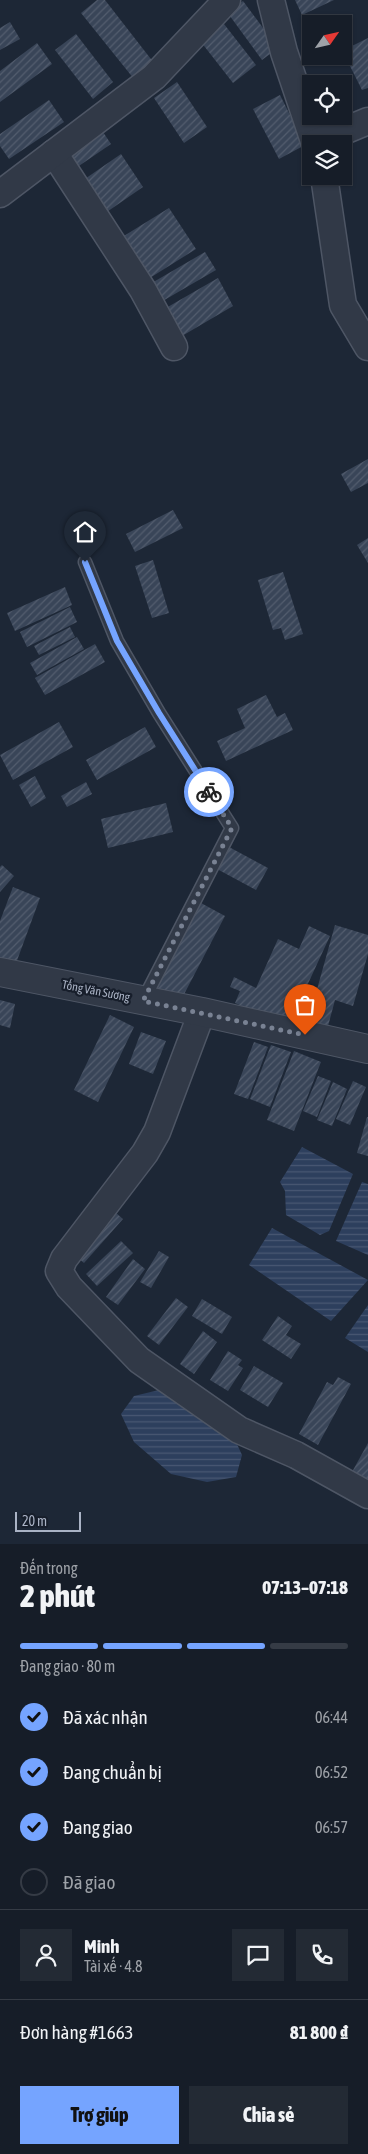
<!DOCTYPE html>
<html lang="vi">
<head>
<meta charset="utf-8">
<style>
  body { margin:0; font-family:"Asap Condensed",sans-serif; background:#232a34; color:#f1f3f6; height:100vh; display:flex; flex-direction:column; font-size:19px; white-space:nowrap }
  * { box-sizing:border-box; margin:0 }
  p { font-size:16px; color:#9ea2a8 }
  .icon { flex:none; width:28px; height:28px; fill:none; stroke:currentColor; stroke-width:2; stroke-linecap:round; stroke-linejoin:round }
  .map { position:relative; height:1544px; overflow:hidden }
  .side { display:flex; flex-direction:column; background:#161d28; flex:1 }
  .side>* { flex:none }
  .needle { width:32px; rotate:56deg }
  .fabs { position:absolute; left:302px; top:15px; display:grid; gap:10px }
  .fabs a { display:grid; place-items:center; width:50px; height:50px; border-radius:0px; background:#161d28; box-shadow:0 1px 4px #0004,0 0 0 1px #353b45; font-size:25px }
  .scale { position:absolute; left:15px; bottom:12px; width:66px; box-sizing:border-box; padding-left:5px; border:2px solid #aab3c5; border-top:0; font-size:14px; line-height:18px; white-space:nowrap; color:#aab3c5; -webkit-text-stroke:4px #171e2b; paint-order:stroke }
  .pin { position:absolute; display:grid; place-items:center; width:42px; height:42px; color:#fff; margin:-51px -21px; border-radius:50% 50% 50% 0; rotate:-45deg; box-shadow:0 0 5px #0007 }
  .pin .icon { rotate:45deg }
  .courier { position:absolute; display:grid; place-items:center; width:50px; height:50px; margin:-25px; border:4px solid #75a4ff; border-radius:50%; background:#fff; color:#222; box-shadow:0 1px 6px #0007 }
  .headline em { font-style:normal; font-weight:800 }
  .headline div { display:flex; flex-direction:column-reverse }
  .headline { display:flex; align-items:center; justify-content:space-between; height:85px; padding:0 20px }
  h1 { font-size:32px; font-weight:800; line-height:38px }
  .bar { display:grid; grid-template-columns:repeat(4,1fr); gap:8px 5px; align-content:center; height:60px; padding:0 20px }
  .bar i { height:6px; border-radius:4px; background:#353b45 }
  .bar .current { background:#75a4ff }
  .bar p { grid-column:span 4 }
  .line { display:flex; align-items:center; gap:12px; padding:0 20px; border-top:1px solid #353b45 }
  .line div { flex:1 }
  .round { display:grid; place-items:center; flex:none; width:52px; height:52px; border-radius:0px; background:#232a34 }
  ol { padding:0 20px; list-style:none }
  li { display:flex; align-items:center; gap:15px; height:55px }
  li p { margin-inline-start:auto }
  li .icon { padding:5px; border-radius:50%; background:#75a4ff; color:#111; stroke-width:4 }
  li:last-child { color:#9ea2a8 }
  li i { width:28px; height:28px; border:2px solid #353b45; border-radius:50% }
  .primary-button { display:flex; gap:10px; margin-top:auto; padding:10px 20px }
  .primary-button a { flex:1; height:58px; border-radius:0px; background:#75a4ff; color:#111; font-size:20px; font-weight:800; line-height:58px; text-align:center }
  .primary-button a+a { background:#232a34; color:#f1f3f6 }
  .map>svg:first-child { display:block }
</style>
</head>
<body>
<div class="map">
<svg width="368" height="1544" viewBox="0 0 368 1544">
  <defs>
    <pattern id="water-rules" width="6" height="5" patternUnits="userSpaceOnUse" patternTransform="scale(1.25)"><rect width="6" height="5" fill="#2d3f5d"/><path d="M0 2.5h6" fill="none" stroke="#495873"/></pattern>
    <pattern id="building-hatch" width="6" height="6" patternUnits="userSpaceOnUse" patternTransform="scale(1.25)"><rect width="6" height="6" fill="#394558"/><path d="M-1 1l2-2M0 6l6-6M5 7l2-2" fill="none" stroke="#535d6e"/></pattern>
  </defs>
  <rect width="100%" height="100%" fill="#1d2736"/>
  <g fill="url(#water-rules)">
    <polygon points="302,1147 353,1174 329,1231 320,1235 286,1215 285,1191 280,1182"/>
    <polygon points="362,1182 368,1184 368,1255 336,1241"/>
    <polygon points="272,1228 368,1280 331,1321 249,1265"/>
    <polygon points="368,1305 368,1352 345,1338"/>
    <polygon points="159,1390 180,1399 231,1431 242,1455 236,1477 207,1482 171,1474 134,1442 121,1414 134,1396"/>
  </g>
  <g fill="url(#building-hatch)">
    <polygon points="97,0 105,0 154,63 134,79 81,13"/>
    <polygon points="295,0 334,0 302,15"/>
    <polygon points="243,1 278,48 262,60 227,12"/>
    <polygon points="10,22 20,39 0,50 0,28"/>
    <polygon points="224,24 256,65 233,83 201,42"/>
    <polygon points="76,34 113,82 93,99 55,50"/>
    <polygon points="368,38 368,88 362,90 344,54 344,50"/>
    <polygon points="37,43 52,64 0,102 0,71"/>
    <polygon points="177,82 207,127 184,143 154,98"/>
    <polygon points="280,95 305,145 279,159 253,109"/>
    <polygon points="49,100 64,122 9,159 0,146 0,134"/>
    <polygon points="101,129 111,144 73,170 63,155"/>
    <polygon points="121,154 143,187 101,216 79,183"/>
    <polygon points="169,208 196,249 145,281 119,239"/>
    <polygon points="205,252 216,270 161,302 150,284"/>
    <polygon points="218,278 233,306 182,336 166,308"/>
    <polygon points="368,459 368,483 351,492 341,474"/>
    <polygon points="173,510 183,528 135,552 126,534"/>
    <polygon points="368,538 368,563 357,545"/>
    <polygon points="153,560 169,613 152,618 135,566"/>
    <polygon points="283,572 303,634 285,640 281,628 273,630 258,580"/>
    <polygon points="65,587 72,605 15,631 7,613"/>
    <polygon points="70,607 77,622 27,647 20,632"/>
    <polygon points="70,627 75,637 39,655 34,646"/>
    <polygon points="77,637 84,649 37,675 30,663"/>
    <polygon points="95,644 105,662 45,695 35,678"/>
    <polygon points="266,695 277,717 285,713 293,730 226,761 217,741 245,728 237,709"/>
    <polygon points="59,722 73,747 13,780 0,755"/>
    <polygon points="145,727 156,747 97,780 86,760"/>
    <polygon points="35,776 46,798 31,807 19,785"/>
    <polygon points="86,782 92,794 67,807 61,796"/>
    <polygon points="166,803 173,832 108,848 101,819"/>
    <polygon points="229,847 268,868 256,890 217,869"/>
    <polygon points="2,865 14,876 0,892 0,867"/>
    <polygon points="13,887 40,898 15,966 0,961 0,921"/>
    <polygon points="201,903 225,916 180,1002 155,989"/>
    <polygon points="335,925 368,935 368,954 353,1006 335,1000 327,1030 307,1025"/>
    <polygon points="309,926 330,936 288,1027 235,1003 240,991 230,987 234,977 256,988 278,939 299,949"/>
    <polygon points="0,1000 15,1004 10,1028 0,1025"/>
    <polygon points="110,1015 134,1027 98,1102 74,1090"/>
    <polygon points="141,1032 166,1041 153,1074 129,1064"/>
    <polygon points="254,1042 268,1047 248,1099 234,1094"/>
    <polygon points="271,1045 291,1052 270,1107 250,1099"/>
    <polygon points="294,1051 321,1062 294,1131 267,1120"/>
    <polygon points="318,1076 331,1081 317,1117 303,1111"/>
    <polygon points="353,1081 366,1087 350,1125 336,1119"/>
    <polygon points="333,1082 347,1089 332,1126 317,1120"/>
    <polygon points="367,1117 368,1117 368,1156 357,1153"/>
    <polygon points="109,1207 123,1219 84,1263 71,1252"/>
    <polygon points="121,1241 133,1253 97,1286 86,1274"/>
    <polygon points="159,1251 169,1257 151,1288 140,1282"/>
    <polygon points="133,1259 145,1269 118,1305 106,1297"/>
    <polygon points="176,1298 188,1307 159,1345 147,1336"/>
    <polygon points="202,1299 232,1317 222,1334 192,1316"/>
    <polygon points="278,1316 292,1326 286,1335 301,1344 291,1359 262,1340"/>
    <polygon points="203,1331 217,1342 194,1374 180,1364"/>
    <polygon points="228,1351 242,1360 238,1365 243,1368 228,1391 210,1380"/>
    <polygon points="254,1366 283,1383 268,1407 240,1390"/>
    <polygon points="338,1377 351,1384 318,1445 299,1434 327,1382 333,1385"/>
    <polygon points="368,1443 368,1481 352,1472"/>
  </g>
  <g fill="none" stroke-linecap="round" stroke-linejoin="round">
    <defs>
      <polyline id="service" points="85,562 117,641 159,713 232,828 143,1001"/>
      <g id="minor">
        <polyline points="271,0 284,52 315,144"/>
        <polyline points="315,143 368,121"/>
        <polyline points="54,153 143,290 174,347"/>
        <polyline points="324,176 343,305 368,347"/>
        <polyline points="0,194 154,77 227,0"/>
        <polyline points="202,1012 157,1132 145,1153 64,1259 59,1271 69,1287 139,1360 239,1430 296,1455 368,1495"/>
      </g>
      <polyline id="tertiary" points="0,972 202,1012 368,1049"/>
    </defs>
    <use href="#service" stroke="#4e5665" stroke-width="15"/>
    <use href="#minor" stroke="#4e5665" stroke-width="29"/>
    <use href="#tertiary" stroke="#4e5665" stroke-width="30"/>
    <use href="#service" stroke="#313947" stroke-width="12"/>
    <use href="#minor" stroke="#313947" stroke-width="26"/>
    <use href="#tertiary" stroke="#313947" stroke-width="28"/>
  </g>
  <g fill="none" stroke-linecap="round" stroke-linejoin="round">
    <polyline stroke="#798293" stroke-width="5" stroke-dasharray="0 9" points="209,792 232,828 143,1001 305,1035"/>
    <polyline stroke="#75a4ff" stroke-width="6" points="85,562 117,641 159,713 209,792"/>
  </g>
  <g text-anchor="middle" stroke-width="4.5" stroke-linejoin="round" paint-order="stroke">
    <g font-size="12" fill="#aab3c5" stroke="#171e2b">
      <text transform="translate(96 991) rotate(11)" y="4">Tống Văn Sương</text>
    </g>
  </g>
</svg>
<div class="fabs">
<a><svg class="needle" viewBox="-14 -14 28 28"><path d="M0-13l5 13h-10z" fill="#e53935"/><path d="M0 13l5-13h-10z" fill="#9ea2a8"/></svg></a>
<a><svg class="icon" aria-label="locate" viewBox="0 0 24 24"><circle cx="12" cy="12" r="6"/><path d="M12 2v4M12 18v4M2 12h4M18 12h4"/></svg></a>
<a><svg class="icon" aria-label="layers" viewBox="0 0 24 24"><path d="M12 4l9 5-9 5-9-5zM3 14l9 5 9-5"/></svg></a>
</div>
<div class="scale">20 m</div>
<div class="pin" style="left:305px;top:1035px;background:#ea580c"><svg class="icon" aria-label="bag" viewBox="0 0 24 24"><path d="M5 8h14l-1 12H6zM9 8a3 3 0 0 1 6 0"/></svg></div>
<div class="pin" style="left:85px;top:562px;background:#1f2937"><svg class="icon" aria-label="home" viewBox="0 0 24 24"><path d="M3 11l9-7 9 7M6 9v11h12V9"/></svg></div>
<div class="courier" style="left:209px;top:792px"><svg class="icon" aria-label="bike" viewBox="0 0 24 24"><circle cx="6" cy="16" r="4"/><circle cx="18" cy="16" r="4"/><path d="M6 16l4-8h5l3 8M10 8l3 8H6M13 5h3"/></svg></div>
</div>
<section class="side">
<div class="headline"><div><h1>2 phút</h1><p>Đến trong</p></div><em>07:13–07:18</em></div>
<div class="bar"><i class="current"></i><i class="current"></i><i class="current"></i><i></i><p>Đang giao · 80 m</p></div>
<ol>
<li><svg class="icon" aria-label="check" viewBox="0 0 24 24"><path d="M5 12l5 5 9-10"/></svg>Đã xác nhận<p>06:44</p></li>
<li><svg class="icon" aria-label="check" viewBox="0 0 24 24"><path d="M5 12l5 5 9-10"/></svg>Đang chuẩn bị<p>06:52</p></li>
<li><svg class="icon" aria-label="check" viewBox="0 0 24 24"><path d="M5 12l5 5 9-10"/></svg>Đang giao<p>06:57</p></li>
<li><i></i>Đã giao</li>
</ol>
<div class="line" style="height:90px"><a class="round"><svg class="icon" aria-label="person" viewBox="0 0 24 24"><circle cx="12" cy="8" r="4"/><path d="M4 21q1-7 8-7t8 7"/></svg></a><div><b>Minh</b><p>Tài xế · 4.8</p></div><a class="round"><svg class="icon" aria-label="chat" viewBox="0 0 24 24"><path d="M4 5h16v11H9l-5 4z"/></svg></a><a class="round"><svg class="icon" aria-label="phone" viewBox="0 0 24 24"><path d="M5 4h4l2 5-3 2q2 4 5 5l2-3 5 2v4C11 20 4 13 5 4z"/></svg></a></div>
<div class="line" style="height:65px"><div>Đơn hàng #1663</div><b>81 800 ₫</b></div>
<div class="primary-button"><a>Trợ giúp</a><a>Chia sẻ</a></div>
</section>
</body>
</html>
